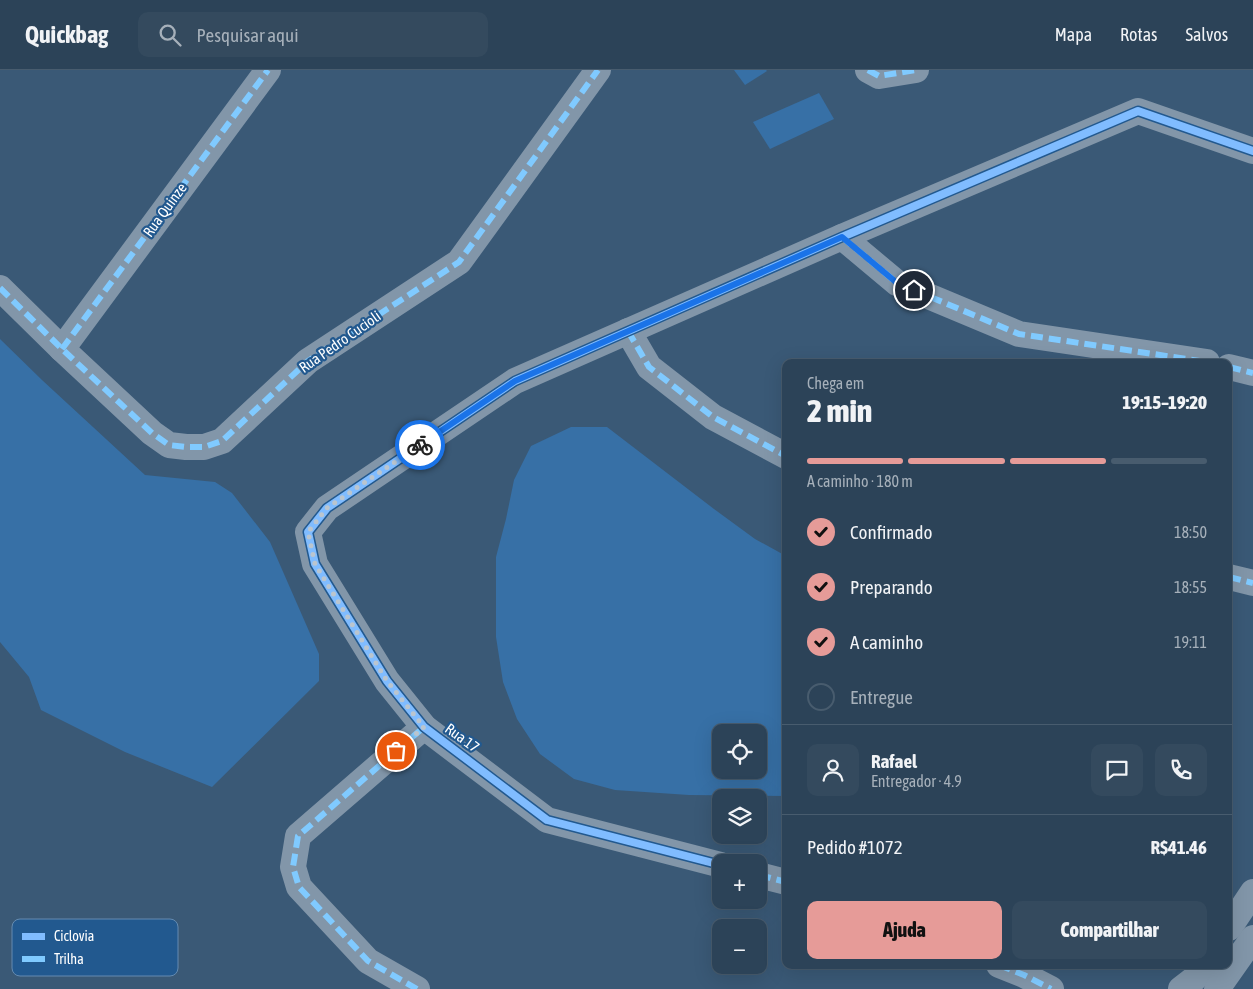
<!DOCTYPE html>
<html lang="pt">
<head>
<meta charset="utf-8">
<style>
  body { margin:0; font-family:"Asap Condensed",sans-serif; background:#344a5e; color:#f1f3f6; height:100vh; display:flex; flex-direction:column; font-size:19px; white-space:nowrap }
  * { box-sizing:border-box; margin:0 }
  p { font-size:16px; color:#a6b0ba }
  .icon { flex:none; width:28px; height:28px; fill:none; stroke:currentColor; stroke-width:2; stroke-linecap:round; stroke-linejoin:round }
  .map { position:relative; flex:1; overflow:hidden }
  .sheet { position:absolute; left:782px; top:289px; width:450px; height:610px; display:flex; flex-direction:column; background:#2c4358; border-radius:10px; box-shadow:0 5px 20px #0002,0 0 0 1px #485c6e }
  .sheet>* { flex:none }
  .fabs { position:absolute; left:712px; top:654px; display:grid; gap:10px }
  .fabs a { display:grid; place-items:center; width:55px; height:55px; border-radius:10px; background:#2c4358; box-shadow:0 5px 20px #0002,0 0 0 1px #485c6e; font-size:25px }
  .pin { position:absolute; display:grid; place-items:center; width:42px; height:42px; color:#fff; margin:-21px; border:2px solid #fff; border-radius:50%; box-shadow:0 1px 5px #0007 }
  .courier { position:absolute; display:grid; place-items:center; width:50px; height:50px; margin:-25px; border:4px solid #1a73e8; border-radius:50%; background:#fff; color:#222; box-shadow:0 1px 6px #0007 }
  .overview em { font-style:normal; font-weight:800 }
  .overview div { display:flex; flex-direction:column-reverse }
  .overview { display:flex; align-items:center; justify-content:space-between; height:85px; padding:0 25px }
  h1 { font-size:32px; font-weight:800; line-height:38px }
  .bar { display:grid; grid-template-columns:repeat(4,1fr); gap:8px 5px; align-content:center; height:60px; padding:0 25px }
  .bar i { height:6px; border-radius:4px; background:#485c6e }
  .bar .selected { background:#e69b98 }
  .bar p { grid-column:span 4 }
  .line { display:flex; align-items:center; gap:12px; padding:0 25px; border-top:1px solid #485c6e }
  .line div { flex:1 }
  .round { display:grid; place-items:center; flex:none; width:52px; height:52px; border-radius:10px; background:#344a5e }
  ol { padding:0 25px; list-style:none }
  li { display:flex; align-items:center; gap:15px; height:55px }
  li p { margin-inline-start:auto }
  li .icon { padding:5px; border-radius:50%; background:#e69b98; color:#111; stroke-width:4 }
  li:last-child { color:#a6b0ba }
  li i { width:28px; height:28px; border:2px solid #485c6e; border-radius:50% }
  .action { display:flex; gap:10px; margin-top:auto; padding:10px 25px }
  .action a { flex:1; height:58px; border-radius:10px; background:#e69b98; color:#111; font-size:20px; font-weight:800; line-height:58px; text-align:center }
  .action a+a { background:#344a5e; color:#f1f3f6 }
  header { display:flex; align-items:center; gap:30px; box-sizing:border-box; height:70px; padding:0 25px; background:#2c4358; border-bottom:1px solid #485c6e }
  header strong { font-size:24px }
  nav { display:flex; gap:28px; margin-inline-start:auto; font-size:18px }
  .search { width:350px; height:45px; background:#344a5e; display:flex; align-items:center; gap:12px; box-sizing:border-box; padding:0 18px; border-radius:10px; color:#a6b0ba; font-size:19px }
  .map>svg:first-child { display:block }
</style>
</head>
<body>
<header>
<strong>Quickbag</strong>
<div class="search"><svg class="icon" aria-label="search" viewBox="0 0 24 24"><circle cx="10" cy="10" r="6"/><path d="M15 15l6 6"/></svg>Pesquisar aqui</div>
<nav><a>Mapa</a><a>Rotas</a><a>Salvos</a></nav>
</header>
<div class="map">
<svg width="1253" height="919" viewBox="0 0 1253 919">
  <rect width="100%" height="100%" fill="#3a5976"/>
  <g fill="#3770a6" fill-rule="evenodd">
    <polygon points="734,0 766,0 767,1 745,15"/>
    <polygon points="819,23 834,49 770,79 753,52"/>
    <polygon points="0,269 42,310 145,405 215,412 232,423 270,472 319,584 319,611 212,717 125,682 41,640 29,607 0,572"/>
    <path d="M571 357H607L714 439 755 469 786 486V726L689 725 615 720 574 709 540 684 517 649 503 612 496 567V487L506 449 514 410 531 376ZM721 662H759V700H721Z"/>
  </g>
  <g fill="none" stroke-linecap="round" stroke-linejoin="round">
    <g stroke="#8296a9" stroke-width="26">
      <polyline points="868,0 879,6 916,0"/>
      <polyline points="842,167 897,213 1019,264 1207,292"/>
      <polyline points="0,218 62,279 152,363 169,375 186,377 204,377 222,371 308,291 459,192 598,0"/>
      <polyline points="628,261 649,297 713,347 786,386"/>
      <polyline points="62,279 268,0"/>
      <polyline points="1229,297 1253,303"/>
      <polyline points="1229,507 1253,513"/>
      <polyline points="721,795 547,750 424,657 387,611 315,494 308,462 327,438 515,311 842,167 1138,41 1253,81"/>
      <polyline points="759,805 786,812"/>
      <polyline points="1229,858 1253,822"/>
      <polyline points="999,895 1024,905 1051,919"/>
      <polyline points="417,919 368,891 299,817 293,797 298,766 424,657"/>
      <polyline points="1181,919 1194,909 1204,895"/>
      <polyline points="1217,919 1253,868"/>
    </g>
    <g stroke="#80caff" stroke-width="6" stroke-dasharray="12 6" stroke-linecap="butt">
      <polyline points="868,0 879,6 916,0"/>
      <polyline points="842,167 897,213 1019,264 1207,292"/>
      <polyline points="0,218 62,279 152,363 169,375 186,377 204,377 222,371 308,291 459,192 598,0"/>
      <polyline points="628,261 649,297 713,347 786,386"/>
      <polyline points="62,279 268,0"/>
      <polyline points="1229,297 1253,303"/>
      <polyline points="1229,507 1253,513"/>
      <polyline points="759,805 786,812"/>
      <polyline points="999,895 1024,905 1051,919"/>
      <polyline points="417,919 368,891 299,817 293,797 298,766 424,657"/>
    </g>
    <defs>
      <polyline id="cycleway" points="721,795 547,750 424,657 387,611 315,494 308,462 327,438 515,311 842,167 1138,41 1253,81"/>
    </defs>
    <use href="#cycleway" stroke="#22598f" stroke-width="11"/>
    <use href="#cycleway" stroke="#80bcff" stroke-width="8"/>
  </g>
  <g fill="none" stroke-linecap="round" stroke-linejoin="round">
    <polyline stroke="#bac5cf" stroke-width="5" stroke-dasharray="0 9" points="396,681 424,657 387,611 315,494 308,462 327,438 420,375"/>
    <polyline stroke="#1a73e8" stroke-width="6" points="420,375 515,311 842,167 897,213 914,220"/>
  </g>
  <g text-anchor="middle" stroke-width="4.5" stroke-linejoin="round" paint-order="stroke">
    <g font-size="15" fill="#fff" stroke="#22598f">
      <text transform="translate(165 140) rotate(-54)" y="5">Rua Quinze</text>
      <text transform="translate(340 272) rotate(-35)" y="5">Rua Pedro Cucioli</text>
      <text transform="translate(462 668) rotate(36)" y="5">Rua 17</text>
    </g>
  </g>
  <rect x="12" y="849" width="166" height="57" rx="8" fill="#22598f" stroke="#648bb1" stroke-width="1"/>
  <rect x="22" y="863" width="23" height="7" fill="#80bcff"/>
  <rect x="22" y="886" width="23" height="6" fill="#80caff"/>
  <g font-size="14" fill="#fff">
    <text x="54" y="871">Ciclovia</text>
    <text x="54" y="894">Trilha</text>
  </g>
</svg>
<div class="fabs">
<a><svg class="icon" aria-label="locate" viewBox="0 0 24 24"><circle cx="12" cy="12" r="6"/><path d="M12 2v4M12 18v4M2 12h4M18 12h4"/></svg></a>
<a><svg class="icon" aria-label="layers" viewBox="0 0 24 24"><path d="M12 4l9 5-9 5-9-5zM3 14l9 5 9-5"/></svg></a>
<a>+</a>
<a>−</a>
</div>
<div class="pin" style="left:396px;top:681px;background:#ea580c"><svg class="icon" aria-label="bag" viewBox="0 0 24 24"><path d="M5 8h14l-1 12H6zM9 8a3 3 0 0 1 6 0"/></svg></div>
<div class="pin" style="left:914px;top:220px;background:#1f2937"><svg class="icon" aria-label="home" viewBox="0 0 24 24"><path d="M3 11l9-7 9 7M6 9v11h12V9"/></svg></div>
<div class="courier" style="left:420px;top:375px"><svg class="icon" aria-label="bike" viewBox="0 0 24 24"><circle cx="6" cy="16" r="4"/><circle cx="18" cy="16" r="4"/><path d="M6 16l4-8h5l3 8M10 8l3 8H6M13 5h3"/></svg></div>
<section class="sheet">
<div class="overview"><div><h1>2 min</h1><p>Chega em</p></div><em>19:15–19:20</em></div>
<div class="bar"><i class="selected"></i><i class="selected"></i><i class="selected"></i><i></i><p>A caminho · 180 m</p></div>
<ol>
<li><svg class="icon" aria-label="check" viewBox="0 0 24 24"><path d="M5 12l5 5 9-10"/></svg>Confirmado<p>18:50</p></li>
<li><svg class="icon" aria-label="check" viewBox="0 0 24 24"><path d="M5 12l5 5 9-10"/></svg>Preparando<p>18:55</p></li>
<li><svg class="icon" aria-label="check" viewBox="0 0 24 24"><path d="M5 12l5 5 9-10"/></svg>A caminho<p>19:11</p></li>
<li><i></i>Entregue</li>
</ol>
<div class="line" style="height:90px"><a class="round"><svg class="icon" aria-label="person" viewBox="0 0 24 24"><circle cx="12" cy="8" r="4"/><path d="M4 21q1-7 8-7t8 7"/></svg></a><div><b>Rafael</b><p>Entregador · 4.9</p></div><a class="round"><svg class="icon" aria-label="chat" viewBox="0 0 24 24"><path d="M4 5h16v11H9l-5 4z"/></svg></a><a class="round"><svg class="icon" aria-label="phone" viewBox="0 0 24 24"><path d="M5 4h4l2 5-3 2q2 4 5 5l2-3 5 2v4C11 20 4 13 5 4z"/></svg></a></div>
<div class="line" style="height:65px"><div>Pedido #1072</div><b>R$41.46</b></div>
<div class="action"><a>Ajuda</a><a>Compartilhar</a></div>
</section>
</div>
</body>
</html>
